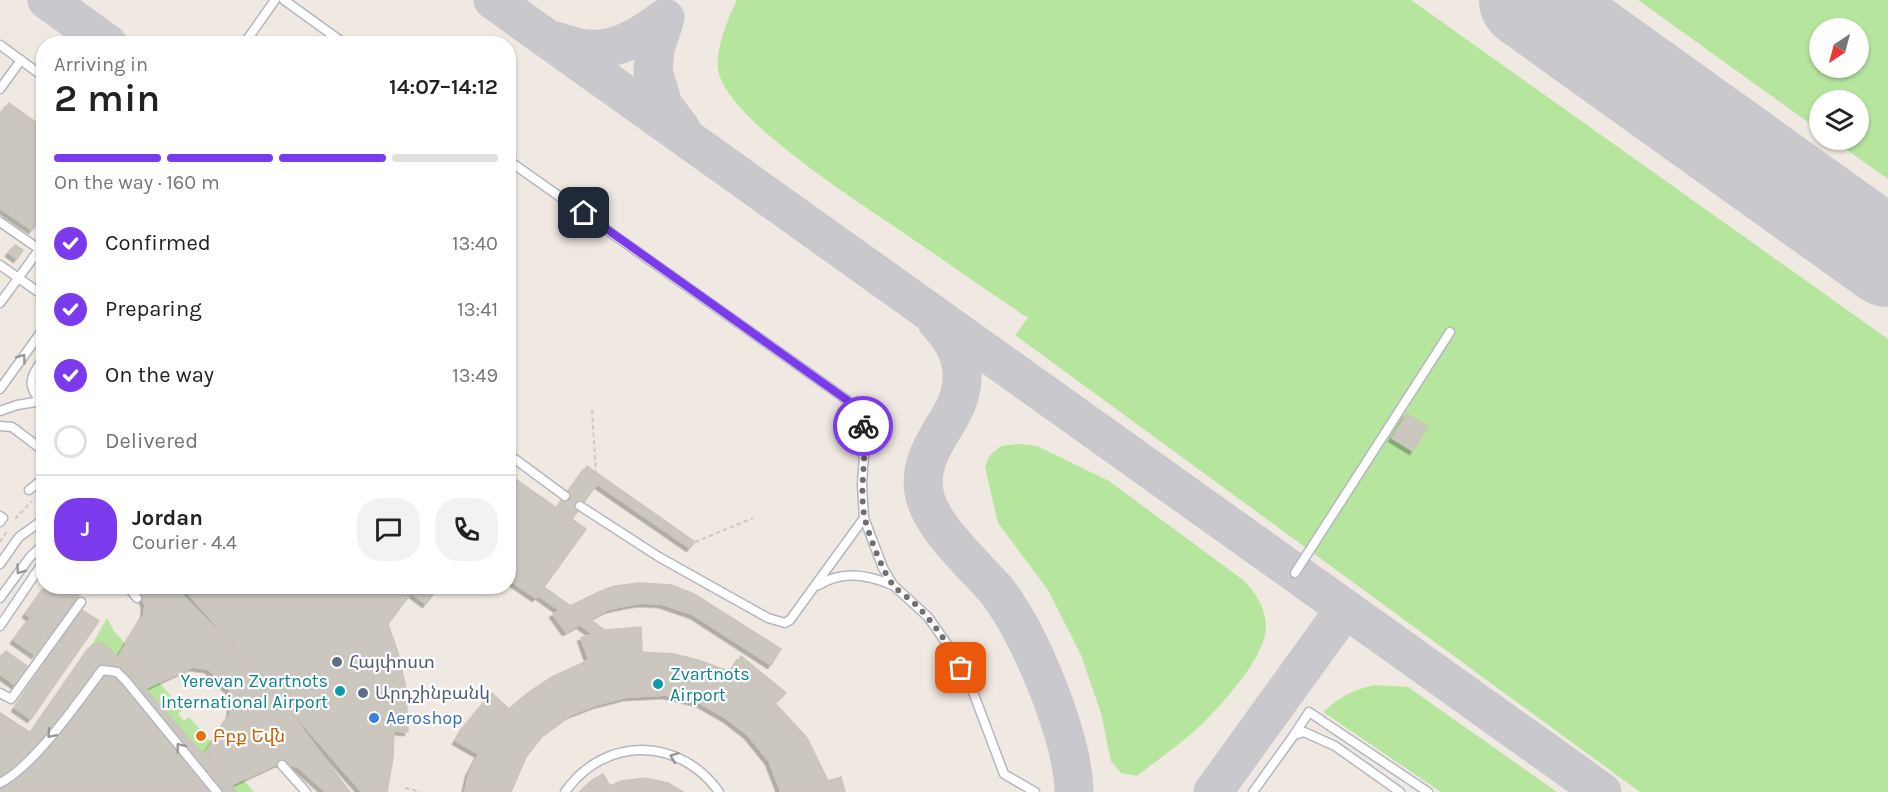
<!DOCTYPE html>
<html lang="en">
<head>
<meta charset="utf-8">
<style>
  body { margin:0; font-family:Karla,"Noto Sans Armenian",sans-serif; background:#f2f2f2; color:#222; height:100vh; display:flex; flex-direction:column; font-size:22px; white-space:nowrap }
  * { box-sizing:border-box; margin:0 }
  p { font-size:20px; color:#767676 }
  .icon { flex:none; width:33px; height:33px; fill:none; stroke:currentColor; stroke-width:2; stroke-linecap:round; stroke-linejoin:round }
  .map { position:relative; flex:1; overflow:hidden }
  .drawer { position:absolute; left:36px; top:36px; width:480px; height:558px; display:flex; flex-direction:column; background:#fff; border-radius:24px; box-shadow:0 2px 4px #0004 }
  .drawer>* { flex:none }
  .needle { width:39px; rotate:216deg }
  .controls { position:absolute; left:1809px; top:18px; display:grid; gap:12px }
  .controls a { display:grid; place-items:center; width:60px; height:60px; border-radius:50%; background:#fff; box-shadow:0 2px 4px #0004; font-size:30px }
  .pin { position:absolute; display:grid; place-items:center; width:51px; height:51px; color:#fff; margin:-26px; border-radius:12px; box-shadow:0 3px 9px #0006 }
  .courier { position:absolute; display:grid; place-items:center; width:60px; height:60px; margin:-30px; border:4px solid #7c3aed; border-radius:50%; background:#fff; color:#222; box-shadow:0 2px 8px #0007 }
  .head em { font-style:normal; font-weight:600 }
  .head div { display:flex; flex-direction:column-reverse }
  .head { display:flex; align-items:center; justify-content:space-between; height:102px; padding:0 18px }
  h1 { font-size:39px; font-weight:600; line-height:45px }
  .bar { display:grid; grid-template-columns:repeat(4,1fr); gap:9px 6px; align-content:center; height:72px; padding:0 18px }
  .bar i { height:8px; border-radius:4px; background:#e0e0e0 }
  .bar .active { background:#7c3aed }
  .bar p { grid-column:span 4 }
  .line { display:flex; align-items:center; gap:15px; padding:0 18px; border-top:2px solid #e0e0e0 }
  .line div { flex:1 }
  .round { display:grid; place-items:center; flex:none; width:63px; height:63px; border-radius:24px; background:#f2f2f2 }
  ol { padding:0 18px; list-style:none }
  li { display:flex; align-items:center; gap:18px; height:66px }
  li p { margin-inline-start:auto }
  li .icon { padding:6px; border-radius:50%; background:#7c3aed; color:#fff; stroke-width:4 }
  li:last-child { color:#767676 }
  li i { width:33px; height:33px; border:3px solid #e0e0e0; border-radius:50% }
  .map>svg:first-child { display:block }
</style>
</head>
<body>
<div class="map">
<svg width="1888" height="792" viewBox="0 0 1888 792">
  <defs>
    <filter id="shadow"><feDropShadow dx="-3.5" dy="3.5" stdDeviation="0" flood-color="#0004"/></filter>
  </defs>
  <rect width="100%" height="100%" fill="#efe9e1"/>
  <g fill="#b6e59e" fill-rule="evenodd">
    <path d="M737 0H1411L1888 339V792H1640L1015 335 1028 318C986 290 945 261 904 233 860 203 733 123 719 74 713 54 728 18 737 0Z"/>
    <path d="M1638 0H1888V179L1833 140H1858V100H1820L1819 130ZM1858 28V68H1820V28Z"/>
    <path d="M1019 444 1037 446 1109 481 1243 580C1256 593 1266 608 1266 628 1265 656 1227 698 1209 717 1188 739 1161 757 1137 776L1121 773 1111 761 1101 713 1081 655 1048 590 998 523 985 467 989 456 1001 446Z"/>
    <polygon points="107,618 114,631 183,710 178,714 184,721 189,717 254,792 237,792 110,649 100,642 92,645"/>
    <path d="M1375 685 1408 687 1557 792H1441L1323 712C1338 698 1354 689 1375 685Z"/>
  </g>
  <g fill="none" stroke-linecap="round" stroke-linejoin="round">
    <g stroke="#c9c8cc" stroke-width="39">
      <polyline points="47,0 108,44"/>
      <polyline points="493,0 1602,792"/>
      <path d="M555 41C566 44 577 48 587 49 616 52 643 35 665 18L655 49 653 71 663 105 681 129"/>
      <path d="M937 322C963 347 970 381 952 413 938 439 919 460 924 492 930 527 973 563 996 590 1030 633 1073 737 1074 792"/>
      <polyline points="1213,792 1345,609"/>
    </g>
    <polyline stroke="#c9c8cc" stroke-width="98" points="1528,0 1888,258"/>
  </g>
  <g fill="#cbc7bf" stroke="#cbc5ba" stroke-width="1.5" filter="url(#shadow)">
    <polygon points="9,103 44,128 44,214 32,230 0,208 0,116"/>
    <polygon points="15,245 23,250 17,259 9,253"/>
    <polygon points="1407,414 1428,427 1413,451 1392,438"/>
    <polygon points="587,466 695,542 690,548 597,484 572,519 586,529 536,598 508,579 508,474 557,508"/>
    <polygon points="640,583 671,585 694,594 781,649 771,665 694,615 662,604 641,603 619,607 607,610 566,632 553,614 601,591 615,586"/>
    <polygon points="46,586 86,586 52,632 26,614"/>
    <polygon points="137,586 173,586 240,653 276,694 350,792 326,792 298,767 279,763 217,792 187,792 186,787 189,778 230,715 232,702 229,690 208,669 192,667 121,700 111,702 103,699 99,692 101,684 144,615 145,605"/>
    <polygon points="182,586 439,586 426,604 411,593 388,624 399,656 406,689 408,732 394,731 393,758 387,792 362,792"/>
    <polygon points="544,587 605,630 641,627 642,652 674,654 698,660 731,672 741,656 786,693 775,703 807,738 828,781 841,777 845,792 781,792 769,761 748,735 726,718 700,703 666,695 627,697 596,705 570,715 544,734 526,757 511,792 465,792 469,773 479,754 456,741 465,726 492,693 509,709 529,692 552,677 589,660 581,638 593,634 538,595"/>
    <polygon points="82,610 99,621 31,719 15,708"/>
    <polygon points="31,617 52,632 35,655 14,640"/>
    <polygon points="100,642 110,649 237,792 0,792 0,713 31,733 92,645"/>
    <polygon points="6,651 28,667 15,685 0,674 0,659"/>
    <polygon points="132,656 150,677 143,683 124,662"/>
    <polygon points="216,749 234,770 226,777 207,756"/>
    <polygon points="603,774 610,786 621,781 645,778 668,783 683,792 580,792 592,780"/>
  </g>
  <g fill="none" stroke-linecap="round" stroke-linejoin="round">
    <defs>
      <g id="lane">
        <polyline points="284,0 345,44"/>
        <polyline points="244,44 275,0"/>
        <polyline points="0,45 44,77"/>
        <polyline points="0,89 21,60"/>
        <polyline points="508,160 847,400 855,408 863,427 865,439 862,485 864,518 883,568 893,585 928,617 952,651 970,684 1004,774 1035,792"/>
        <polyline points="0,222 39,249"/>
        <polyline points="0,265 44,296"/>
        <polyline points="0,303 44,243"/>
        <path d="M44 358C30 376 25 387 44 403"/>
        <polyline points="0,389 44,328"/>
        <polyline points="0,411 17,405 41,401"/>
        <polyline points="0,426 12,427 44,451"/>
        <polyline points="508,454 565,496"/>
        <polyline points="29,490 44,478"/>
        <polyline points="580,506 659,557 768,618 785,623 790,620 864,518"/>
        <polyline points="0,516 3,518 0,522"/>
        <polyline points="0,564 19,537 40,522 44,522"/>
        <polyline points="1295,573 1450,332"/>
        <path d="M819 585C842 570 869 575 892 585"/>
        <polyline points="127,586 137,598"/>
        <polyline points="0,598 30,557 44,544"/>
        <polyline points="0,626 44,561"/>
        <polyline points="0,693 11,699 81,602"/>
        <polyline points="1294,735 1309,712 1428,792"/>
        <polyline points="282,765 306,792"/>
        <path d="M0 783C33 767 79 701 102 670L117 672 126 681 217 792"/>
        <path d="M565 792C605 735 680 737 719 792"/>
        <polyline points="1253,792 1294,735 1304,732 1335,746 1400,792"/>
      </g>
    </defs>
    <use href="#lane" stroke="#b4b7c1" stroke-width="11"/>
    <g stroke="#c9c9c9" stroke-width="2" stroke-dasharray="4.5 3" stroke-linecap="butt">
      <polyline points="38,270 44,274"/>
      <polyline points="592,410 596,473"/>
      <polyline points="15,519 32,501"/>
      <polyline points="0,542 7,531"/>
      <polyline points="695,542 753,518"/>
      <polyline points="229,764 248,747"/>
      <polyline points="405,788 421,792"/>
    </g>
    <use href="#lane" stroke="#fff" stroke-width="8"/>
  </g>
  <defs><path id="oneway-chevron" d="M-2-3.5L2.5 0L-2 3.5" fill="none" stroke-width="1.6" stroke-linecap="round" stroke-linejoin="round" transform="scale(1.5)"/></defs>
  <g stroke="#969696">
    <use href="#oneway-chevron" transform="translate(22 358) rotate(-54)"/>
    <use href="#oneway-chevron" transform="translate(20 570) rotate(126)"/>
    <use href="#oneway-chevron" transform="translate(51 734) rotate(131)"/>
    <use href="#oneway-chevron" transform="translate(180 747) rotate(-129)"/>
    <use href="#oneway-chevron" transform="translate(674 757) rotate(-159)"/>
  </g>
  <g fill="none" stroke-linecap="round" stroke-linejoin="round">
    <path stroke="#726f6d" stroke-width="6" stroke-dasharray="0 10.8" d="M863 426C868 456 858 488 865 519 868 533 884 576 894 586 899 592 906 596 912 601 932 620 948 643 961 668"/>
    <polyline stroke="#7c3aed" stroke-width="8" points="584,213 847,400 855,408 863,426"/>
  </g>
  <g fill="#5c6f8a" stroke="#fff" stroke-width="2">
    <circle cx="337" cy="662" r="6"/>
    <circle cx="363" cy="693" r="6"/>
  </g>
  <g fill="#0f9aa8" stroke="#fff" stroke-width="2">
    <circle cx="658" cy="684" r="6"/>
    <circle cx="340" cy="691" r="6"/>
  </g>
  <circle fill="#3f7fe0" stroke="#fff" stroke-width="2" cx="374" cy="718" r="6"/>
  <circle fill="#e8710a" stroke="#fff" stroke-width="2" cx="201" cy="736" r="6"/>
  <g text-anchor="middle" stroke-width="4.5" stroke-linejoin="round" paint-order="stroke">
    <g font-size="18" fill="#4e5e75" stroke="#fff" text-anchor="start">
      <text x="349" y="668">Հայփոստ</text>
      <text x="375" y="699">Արդշինբանկ</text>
    </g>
    <g font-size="18" fill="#0d838f" stroke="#fff" text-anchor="start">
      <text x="670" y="680">Zvartnots<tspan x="670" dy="21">Airport</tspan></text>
      <text x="328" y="687" text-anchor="end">Yerevan Zvartnots<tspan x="328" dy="21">International Airport</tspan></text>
    </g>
    <g font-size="18" fill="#366cbe" stroke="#fff" text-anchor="start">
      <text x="386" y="724">Aeroshop</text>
    </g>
    <g font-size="18" fill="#c56008" stroke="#fff" text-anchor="start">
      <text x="213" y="742">Բբք Եվն</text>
    </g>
  </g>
</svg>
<div class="controls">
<a><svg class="needle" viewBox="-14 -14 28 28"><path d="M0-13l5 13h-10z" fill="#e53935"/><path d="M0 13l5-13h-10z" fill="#767676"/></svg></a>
<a><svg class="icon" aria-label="layers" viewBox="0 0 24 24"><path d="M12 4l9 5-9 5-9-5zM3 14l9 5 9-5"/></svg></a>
</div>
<div class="pin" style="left:961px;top:668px;background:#ea580c"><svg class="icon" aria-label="bag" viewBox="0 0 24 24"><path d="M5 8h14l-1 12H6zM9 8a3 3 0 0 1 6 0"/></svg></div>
<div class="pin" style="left:584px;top:213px;background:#1f2937"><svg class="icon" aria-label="home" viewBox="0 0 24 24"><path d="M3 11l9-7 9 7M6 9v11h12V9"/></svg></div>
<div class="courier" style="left:863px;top:426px"><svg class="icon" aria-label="bike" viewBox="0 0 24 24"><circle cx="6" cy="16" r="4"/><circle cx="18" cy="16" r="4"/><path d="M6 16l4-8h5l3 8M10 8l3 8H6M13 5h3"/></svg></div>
<section class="drawer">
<div class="head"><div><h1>2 min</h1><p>Arriving in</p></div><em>14:07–14:12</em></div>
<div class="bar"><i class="active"></i><i class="active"></i><i class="active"></i><i></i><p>On the way · 160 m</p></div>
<ol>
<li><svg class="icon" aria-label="check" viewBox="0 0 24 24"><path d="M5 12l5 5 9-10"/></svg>Confirmed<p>13:40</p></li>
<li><svg class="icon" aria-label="check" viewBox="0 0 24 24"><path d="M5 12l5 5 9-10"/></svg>Preparing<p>13:41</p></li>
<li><svg class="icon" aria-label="check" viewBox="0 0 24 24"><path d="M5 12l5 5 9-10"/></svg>On the way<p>13:49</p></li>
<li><i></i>Delivered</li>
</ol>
<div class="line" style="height:108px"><b class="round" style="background:#7c3aed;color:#fff">J</b><div><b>Jordan</b><p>Courier · 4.4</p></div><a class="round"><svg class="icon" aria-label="chat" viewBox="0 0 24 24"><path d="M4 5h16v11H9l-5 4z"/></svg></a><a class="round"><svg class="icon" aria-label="phone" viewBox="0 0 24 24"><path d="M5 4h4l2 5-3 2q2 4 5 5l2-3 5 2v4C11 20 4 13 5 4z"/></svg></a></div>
</section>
</div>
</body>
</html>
